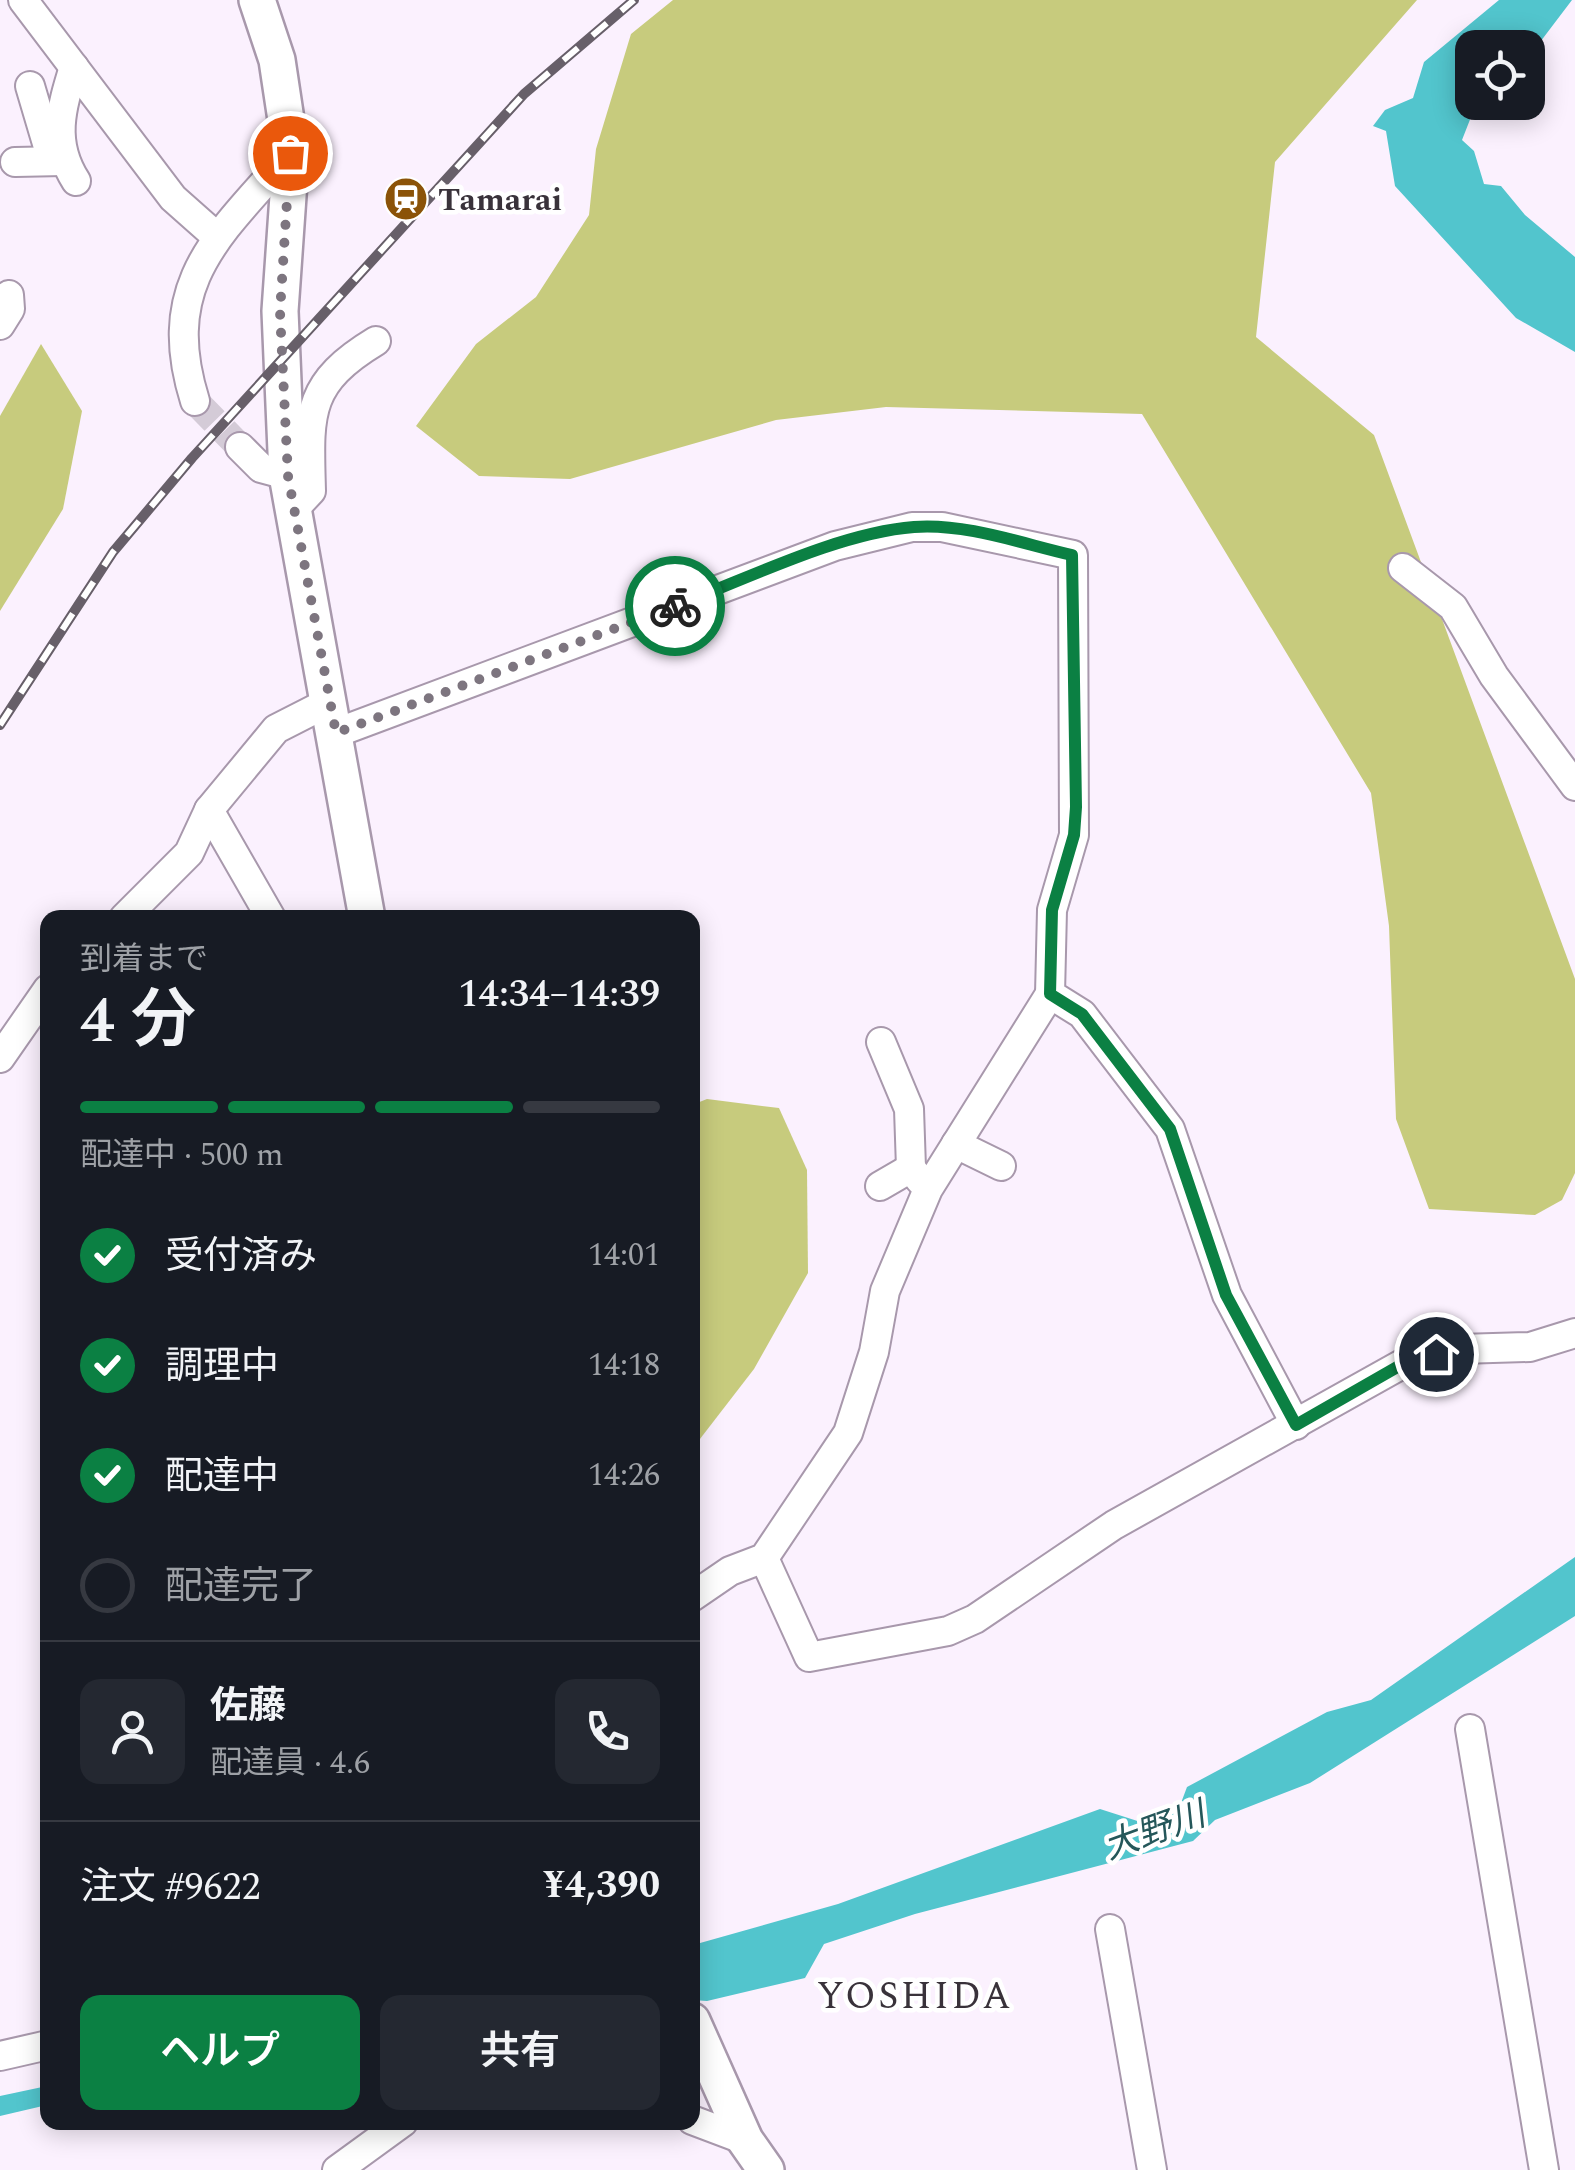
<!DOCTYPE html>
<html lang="ja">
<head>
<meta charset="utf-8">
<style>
  body { margin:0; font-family:Spectral,"Noto Sans JP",serif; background:#242831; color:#f1f3f6; height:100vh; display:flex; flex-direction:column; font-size:38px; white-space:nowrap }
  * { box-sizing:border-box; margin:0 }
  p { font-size:32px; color:#9ea1a6 }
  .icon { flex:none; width:55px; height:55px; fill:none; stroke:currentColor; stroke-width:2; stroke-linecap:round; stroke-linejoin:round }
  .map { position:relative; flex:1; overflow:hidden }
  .sheet { position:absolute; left:40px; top:910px; width:660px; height:1220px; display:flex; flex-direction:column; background:#171b24; border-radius:20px; box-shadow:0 5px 25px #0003 }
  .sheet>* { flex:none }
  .tools { position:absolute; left:1455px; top:30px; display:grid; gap:20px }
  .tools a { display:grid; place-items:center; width:90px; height:90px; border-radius:20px; background:#171b24; box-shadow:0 5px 25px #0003; font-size:50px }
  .pin { position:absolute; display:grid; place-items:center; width:85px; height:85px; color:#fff; margin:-42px; border:5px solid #fff; border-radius:50%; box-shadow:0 2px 10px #0007 }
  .courier { position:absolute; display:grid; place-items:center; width:100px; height:100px; margin:-50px; border:8px solid #0b8043; border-radius:50%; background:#fff; color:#222; box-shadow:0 2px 12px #0007 }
  .summary em { font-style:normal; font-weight:600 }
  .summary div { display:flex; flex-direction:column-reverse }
  .summary { display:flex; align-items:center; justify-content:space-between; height:170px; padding:0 40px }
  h1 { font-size:65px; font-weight:600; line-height:75px }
  .bar { display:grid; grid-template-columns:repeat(4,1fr); gap:15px 10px; align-content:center; height:120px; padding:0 40px }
  .bar i { height:12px; border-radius:8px; background:#363941 }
  .bar .current { background:#0b8043 }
  .bar p { grid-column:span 4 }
  .line { display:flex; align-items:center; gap:25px; padding:0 40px; border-top:2px solid #363941 }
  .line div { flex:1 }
  .round { display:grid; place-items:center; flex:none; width:105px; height:105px; border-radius:20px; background:#242831 }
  ol { padding:0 40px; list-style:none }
  li { display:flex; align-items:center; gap:30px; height:110px }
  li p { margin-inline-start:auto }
  li .icon { padding:10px; border-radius:50%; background:#0b8043; color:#fff; stroke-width:4 }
  li:last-child { color:#9ea1a6 }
  li i { width:55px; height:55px; border:5px solid #363941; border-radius:50% }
  .action { display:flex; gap:20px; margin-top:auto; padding:20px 40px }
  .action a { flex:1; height:115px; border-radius:20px; background:#0b8043; color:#fff; font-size:40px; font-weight:600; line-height:115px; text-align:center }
  .action a+a { background:#242831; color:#f1f3f6 }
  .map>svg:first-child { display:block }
</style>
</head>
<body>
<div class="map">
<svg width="1575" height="2170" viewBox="0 0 1575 2170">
  <rect width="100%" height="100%" fill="#fbf1fe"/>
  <g fill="#c7cb7d">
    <polygon points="673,0 1417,0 1275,162 1256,337 1374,435 1575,979 1575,1173 1562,1200 1535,1215 1429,1209 1396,1119 1389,926 1371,793 1142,414 886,407 776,420 570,479 479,476 416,426 476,344 536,297 589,215 596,149 631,34"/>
    <polygon points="41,344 82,411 63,509 0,611 0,416"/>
    <polygon points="707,1099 779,1108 807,1170 808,1273 754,1369 693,1448 692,1105"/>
  </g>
  <g fill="#52c5cd">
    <polygon points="1499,0 1572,0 1528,58 1528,48 1472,48 1472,102 1492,103 1471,117 1462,140 1474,151 1484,184 1501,186 1525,215 1575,257 1575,352 1516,318 1395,186 1386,131 1373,126 1385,110 1413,98 1424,62"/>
    <polygon points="1575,1557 1575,1616 1310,1783 1215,1820 1193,1841 915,1914 824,1944 805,1978 707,2001 693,2000 693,1945 838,1904 1100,1809 1150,1825 1178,1811 1187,1787 1327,1712 1371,1700"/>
    <polygon points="47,2086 47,2105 0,2116 0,2096"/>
  </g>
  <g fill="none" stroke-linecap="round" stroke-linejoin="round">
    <polyline stroke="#d4cbd7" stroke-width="28" stroke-dasharray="28 14" stroke-linecap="butt" points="195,401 240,447"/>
    <defs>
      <g id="minor">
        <polyline points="23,0 173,198 217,237"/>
        <path d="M74 67C61 109 51 142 76 181"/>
        <polyline points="30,86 51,157"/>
        <polyline points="15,162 63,161"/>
        <polyline points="0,325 10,309 9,295"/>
        <path d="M195 401C158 283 218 236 291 153"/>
        <polyline points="240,447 261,468 287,475"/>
        <path d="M294 509 311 491C309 414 305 384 376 341"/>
        <polyline points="1403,568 1453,607 1494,676 1575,786"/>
        <polyline points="336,733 835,546 912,527 942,527 1073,555 1074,835 1052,910 1050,994 1082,1014 1170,1129 1227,1295 1296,1425"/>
        <polyline points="209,810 271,918"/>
        <polyline points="124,918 189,853 209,810 276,729 329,702"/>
        <polyline points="881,1042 909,1109 911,1168"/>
        <polyline points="0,1058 48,989"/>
        <polyline points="956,1144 1001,1166"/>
        <polyline points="880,1186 911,1168 920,1180"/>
        <polyline points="764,1558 809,1657 948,1631 975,1619 1114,1525 1413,1358 1460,1349 1530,1347 1575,1333"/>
        <polyline points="692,1597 730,1571 764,1558 848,1433 874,1352 885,1291 928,1189 1050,994"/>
        <polyline points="1470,1729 1544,2170"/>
        <polyline points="1110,1929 1152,2170"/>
        <polyline points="0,2056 48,2045"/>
        <polyline points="692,2120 745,2140"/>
        <polyline points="337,2170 403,2122"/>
      </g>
      <g id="major">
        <polyline points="257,0 277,60 291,153 280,311 287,475 367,918"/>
        <polyline points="692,2021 745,2140 766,2170"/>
      </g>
    </defs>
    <use href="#minor" stroke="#a898ac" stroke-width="32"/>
    <use href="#major" stroke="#a898ac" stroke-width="40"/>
    <use href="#minor" stroke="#fff" stroke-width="28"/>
    <use href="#major" stroke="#fff" stroke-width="35"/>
    <defs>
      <polyline id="rail" points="0,725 113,552 192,458 524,94 634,0"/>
    </defs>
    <use href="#rail" stroke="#675f69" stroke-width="10"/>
    <use href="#rail" stroke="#fff" stroke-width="6" stroke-dasharray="19" stroke-linecap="butt"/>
  </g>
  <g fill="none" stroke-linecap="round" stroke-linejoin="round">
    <polyline stroke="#7d757f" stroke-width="10" stroke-dasharray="0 18" points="290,153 280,312 288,476 336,733 675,606"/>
    <path stroke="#0b8043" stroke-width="12" d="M675 606C747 579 838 533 914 527 966 523 1023 544 1072 555L1076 807 1074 835 1052 910 1050 994 1082 1014 1170 1129 1226 1295 1296 1425 1413 1358 1436 1354"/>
  </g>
  <defs>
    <symbol id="station-disc" viewBox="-11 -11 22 22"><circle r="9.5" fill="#8b5308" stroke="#fff"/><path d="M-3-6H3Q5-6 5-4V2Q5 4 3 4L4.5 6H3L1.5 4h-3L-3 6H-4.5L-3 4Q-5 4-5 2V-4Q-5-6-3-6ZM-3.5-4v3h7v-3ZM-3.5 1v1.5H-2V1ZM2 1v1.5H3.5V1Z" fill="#fff"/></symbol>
  </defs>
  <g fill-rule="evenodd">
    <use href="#station-disc" x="381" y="174" width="50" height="50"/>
  </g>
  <g text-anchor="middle" stroke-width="9" stroke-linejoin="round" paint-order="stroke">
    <g font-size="32" font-weight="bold" fill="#39323a" stroke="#fff" text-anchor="start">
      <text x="438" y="210">Tamarai</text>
    </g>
    <g font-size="35" font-style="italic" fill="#25575a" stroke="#fff">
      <text transform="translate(1154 1830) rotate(-20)" y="12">大野川</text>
    </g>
    <g font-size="38" letter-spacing="2.5" fill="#39323a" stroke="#fff">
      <text x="915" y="2008">YOSHIDA</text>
    </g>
  </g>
</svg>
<div class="tools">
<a><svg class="icon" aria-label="locate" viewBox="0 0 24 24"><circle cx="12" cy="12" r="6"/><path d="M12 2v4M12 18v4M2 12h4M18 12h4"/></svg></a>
</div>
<div class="pin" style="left:290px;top:153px;background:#ea580c"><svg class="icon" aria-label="bag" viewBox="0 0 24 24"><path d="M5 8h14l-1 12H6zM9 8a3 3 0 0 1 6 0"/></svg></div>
<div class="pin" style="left:1436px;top:1354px;background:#1f2937"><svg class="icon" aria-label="home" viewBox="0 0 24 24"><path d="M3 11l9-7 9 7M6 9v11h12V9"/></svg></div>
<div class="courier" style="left:675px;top:606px"><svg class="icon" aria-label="bike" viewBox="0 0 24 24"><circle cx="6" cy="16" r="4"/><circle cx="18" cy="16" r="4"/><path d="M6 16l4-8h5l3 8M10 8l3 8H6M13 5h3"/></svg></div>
<section class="sheet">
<div class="summary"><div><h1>4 分</h1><p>到着まで</p></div><em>14:34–14:39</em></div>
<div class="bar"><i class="current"></i><i class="current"></i><i class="current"></i><i></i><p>配達中 · 500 m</p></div>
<ol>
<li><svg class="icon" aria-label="check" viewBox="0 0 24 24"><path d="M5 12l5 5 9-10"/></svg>受付済み<p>14:01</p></li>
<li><svg class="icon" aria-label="check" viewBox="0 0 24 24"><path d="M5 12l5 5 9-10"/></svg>調理中<p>14:18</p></li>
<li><svg class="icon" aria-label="check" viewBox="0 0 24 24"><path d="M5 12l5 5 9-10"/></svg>配達中<p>14:26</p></li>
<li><i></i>配達完了</li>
</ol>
<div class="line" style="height:180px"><a class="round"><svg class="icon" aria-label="person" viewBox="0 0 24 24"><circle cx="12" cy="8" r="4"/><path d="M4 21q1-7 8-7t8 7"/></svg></a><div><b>佐藤</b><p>配達員 · 4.6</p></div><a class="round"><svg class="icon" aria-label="phone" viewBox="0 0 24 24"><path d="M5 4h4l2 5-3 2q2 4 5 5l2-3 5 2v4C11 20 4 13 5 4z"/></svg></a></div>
<div class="line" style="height:130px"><div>注文 #9622</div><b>¥4,390</b></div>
<div class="action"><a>ヘルプ</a><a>共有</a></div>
</section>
</div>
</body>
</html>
